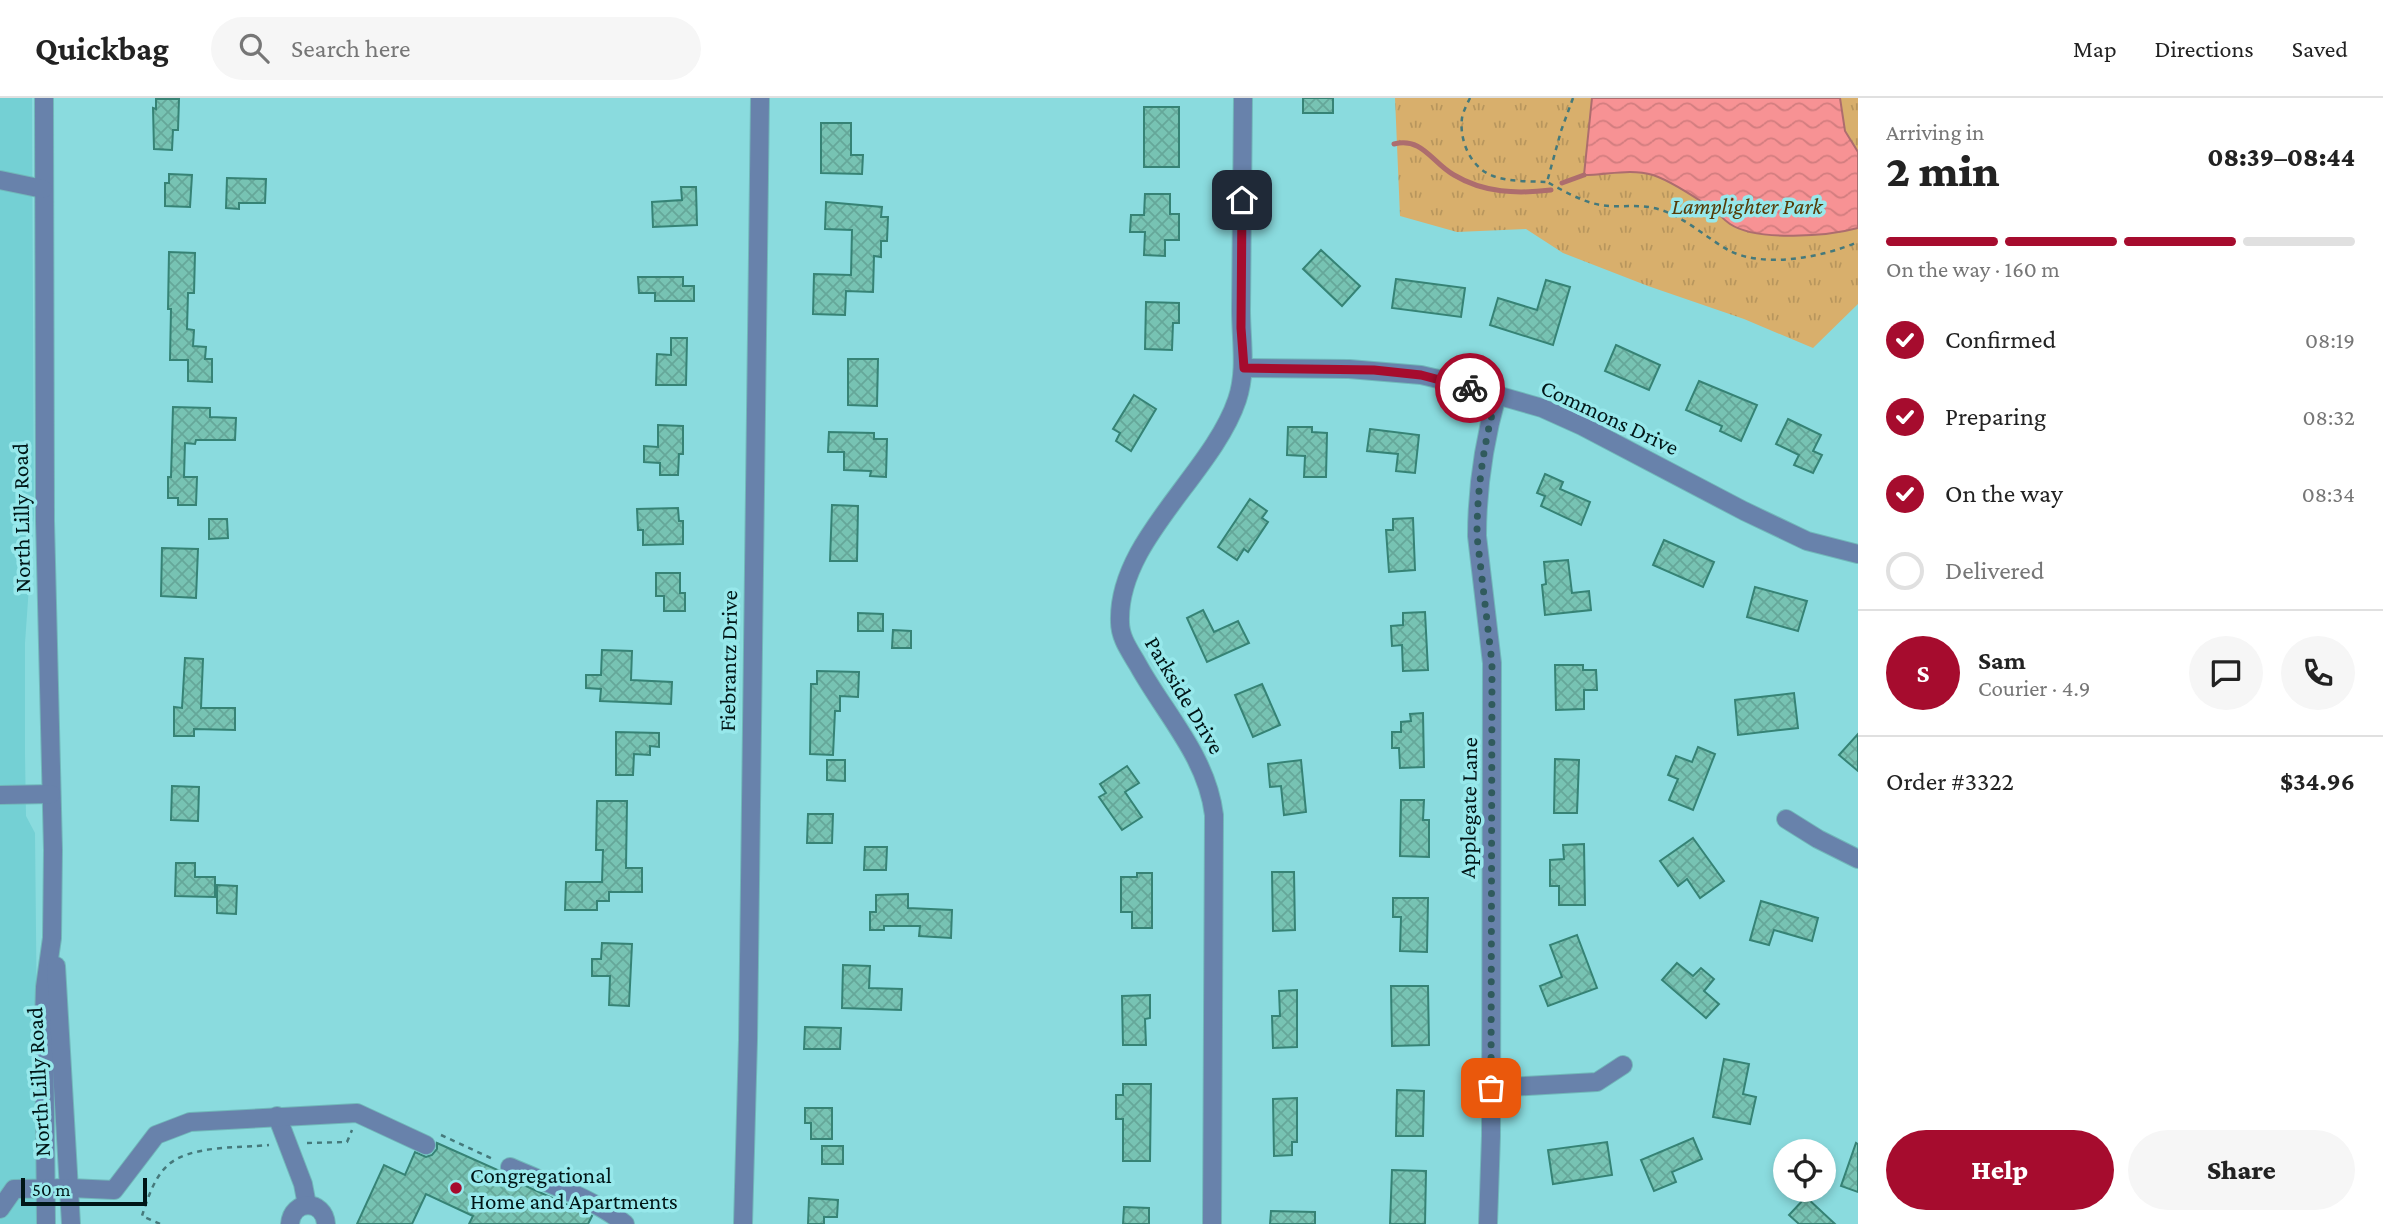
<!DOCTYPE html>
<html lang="en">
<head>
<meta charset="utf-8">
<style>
  body { margin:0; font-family:"Crimson Pro",serif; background:#f6f6f6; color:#222; height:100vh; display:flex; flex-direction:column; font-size:26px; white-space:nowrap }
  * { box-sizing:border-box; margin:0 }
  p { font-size:23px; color:#767676 }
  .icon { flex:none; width:38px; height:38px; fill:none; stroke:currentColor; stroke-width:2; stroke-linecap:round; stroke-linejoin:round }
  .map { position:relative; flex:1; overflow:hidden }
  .side { display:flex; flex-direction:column; background:#fff; width:525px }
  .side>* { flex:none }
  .controls { position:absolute; left:1773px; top:1041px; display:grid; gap:14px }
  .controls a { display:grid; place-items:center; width:63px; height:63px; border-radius:50%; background:#fff; box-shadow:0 4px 10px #0003; font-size:35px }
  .scale { position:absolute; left:21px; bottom:18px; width:126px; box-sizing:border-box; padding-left:7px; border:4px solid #001617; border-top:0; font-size:19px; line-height:24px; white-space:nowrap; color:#001617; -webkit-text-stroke:5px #97e8eb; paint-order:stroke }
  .pin { position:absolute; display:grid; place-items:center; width:60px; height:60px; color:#fff; margin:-30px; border-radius:14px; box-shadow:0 4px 10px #0006 }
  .courier { position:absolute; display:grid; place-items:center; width:70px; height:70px; margin:-35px; border:5px solid #a60c2e; border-radius:50%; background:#fff; color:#222; box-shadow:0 2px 9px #0007 }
  .head em { font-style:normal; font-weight:800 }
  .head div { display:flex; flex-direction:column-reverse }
  .head { display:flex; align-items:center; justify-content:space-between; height:119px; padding:0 28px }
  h1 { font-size:46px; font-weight:800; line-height:52px }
  .bar { display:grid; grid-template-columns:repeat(4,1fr); gap:10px 7px; align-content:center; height:84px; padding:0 28px }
  .bar i { height:9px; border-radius:5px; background:#e0e0e0 }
  .bar .active { background:#a60c2e }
  .bar p { grid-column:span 4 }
  .line { display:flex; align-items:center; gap:18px; padding:0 28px; border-top:2px solid #e0e0e0 }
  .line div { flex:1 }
  .round { display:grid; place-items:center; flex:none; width:74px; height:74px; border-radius:37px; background:#f6f6f6 }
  ol { padding:0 28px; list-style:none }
  li { display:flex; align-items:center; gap:21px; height:77px }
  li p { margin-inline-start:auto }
  li .icon { padding:7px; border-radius:50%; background:#a60c2e; color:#fff; stroke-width:4 }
  li:last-child { color:#767676 }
  li i { width:38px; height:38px; border:4px solid #e0e0e0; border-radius:50% }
  .action { display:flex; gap:14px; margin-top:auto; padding:14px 28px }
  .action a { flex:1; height:80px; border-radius:42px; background:#a60c2e; color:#fff; font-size:28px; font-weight:800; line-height:80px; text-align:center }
  .action a+a { background:#f6f6f6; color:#222 }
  header { display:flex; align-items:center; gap:42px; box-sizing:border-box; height:98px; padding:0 35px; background:#fff; border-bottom:2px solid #e0e0e0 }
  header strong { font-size:33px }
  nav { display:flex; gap:38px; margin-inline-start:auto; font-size:24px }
  .search { width:490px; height:63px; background:#f6f6f6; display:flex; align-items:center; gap:18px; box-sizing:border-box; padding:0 24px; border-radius:38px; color:#767676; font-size:26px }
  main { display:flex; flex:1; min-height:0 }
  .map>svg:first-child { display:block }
</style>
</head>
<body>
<header>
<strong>Quickbag</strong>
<div class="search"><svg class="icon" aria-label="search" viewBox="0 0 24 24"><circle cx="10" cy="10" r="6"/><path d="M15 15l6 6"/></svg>Search here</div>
<nav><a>Map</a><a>Directions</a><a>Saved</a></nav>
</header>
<main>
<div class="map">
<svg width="1858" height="1126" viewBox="0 0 1858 1126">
  <defs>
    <pattern id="park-tufts" width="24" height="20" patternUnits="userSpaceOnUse" patternTransform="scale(1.75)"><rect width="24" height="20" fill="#d8af6c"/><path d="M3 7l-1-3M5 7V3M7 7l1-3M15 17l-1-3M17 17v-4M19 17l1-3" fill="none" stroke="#b8965d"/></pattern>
    <pattern id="water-waves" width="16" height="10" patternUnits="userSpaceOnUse" patternTransform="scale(1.75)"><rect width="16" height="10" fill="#f79294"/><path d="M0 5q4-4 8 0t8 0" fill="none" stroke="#d27d7f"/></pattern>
    <pattern id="building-cross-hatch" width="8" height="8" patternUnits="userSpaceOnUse" patternTransform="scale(1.75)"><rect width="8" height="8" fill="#77c3b3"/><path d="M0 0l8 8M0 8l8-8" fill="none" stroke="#65a799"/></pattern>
  </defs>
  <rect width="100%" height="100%" fill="#8adbde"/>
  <polygon fill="#74d0d4" points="0,0 32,0 34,417 25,545 25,656 26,718 35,735 39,1126 0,1126"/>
  <polygon fill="url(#park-tufts)" points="1395,0 1858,0 1858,206 1813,250 1744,221 1648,188 1563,155 1526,131 1457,134 1400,118"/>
  <path fill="url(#water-waves)" stroke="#ad6d6e" stroke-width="2" d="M1592 0H1840L1845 33 1858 54V130C1829 138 1757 144 1730 126 1724 122 1720 117 1714 112 1698 101 1671 83 1653 77 1630 70 1607 77 1584 77Z"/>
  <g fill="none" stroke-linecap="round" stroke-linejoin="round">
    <g stroke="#ad6d6e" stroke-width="5">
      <path d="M1394 46C1423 39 1432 65 1454 77 1484 95 1517 96 1551 92"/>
      <polyline points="1562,85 1584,77"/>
    </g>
  </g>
  <g fill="url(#building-cross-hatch)" stroke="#368375" stroke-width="2">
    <rect x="1303" y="0" width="30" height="15"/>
    <polygon points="156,1 179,1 178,32 173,32 172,52 154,51 153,10 156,11"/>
    <rect x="1144" y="9" width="35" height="60"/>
    <polygon points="821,25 851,25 851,57 863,57 862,76 821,75"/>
    <polygon points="169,76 192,77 190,109 165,108 165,85 169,85"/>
    <polygon points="227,80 266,81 265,105 239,105 239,111 226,110"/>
    <polygon points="681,89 696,89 697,127 653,129 652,104 682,102"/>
    <polygon points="1145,96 1170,96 1170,116 1179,116 1179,142 1165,142 1165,158 1144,157 1145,134 1130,134 1131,117 1144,117"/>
    <polygon points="826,104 882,109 881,119 888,119 887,143 881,143 881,159 874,158 873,194 846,193 845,217 813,216 814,176 851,177 852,132 825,131"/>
    <polygon points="1321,152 1360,188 1342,208 1303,171"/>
    <polygon points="169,154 195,155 194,195 188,195 187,231 194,232 193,248 206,249 205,261 212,261 212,284 188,283 188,262 170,262 171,211 168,211"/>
    <polygon points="638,179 683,179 683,188 694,188 694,203 655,203 655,195 639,195"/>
    <polygon points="1396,181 1465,190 1461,219 1392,210"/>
    <polygon points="1546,182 1570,189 1553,247 1490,227 1498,200 1537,212"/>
    <polygon points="1146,204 1179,205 1179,225 1173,225 1172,252 1145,251"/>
    <polygon points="671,240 687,240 686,287 656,287 657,256 671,257"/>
    <polygon points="1616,247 1660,267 1649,292 1605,273"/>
    <polygon points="848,261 878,261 877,308 848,307"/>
    <polygon points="1699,283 1757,307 1741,343 1720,333 1722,328 1686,312"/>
    <polygon points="1134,297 1156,311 1131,353 1116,343 1120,335 1113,331"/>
    <polygon points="173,309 210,310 210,319 236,320 235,342 196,342 195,346 185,345 184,379 197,379 196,407 178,407 178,400 168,400 168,379 171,379"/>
    <polygon points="1788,321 1821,337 1813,353 1822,357 1813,375 1794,367 1799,357 1776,346"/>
    <polygon points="658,327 683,328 683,356 679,356 678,377 660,377 660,365 644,364 644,348 658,349"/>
    <polygon points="1288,329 1312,329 1312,334 1327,335 1326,379 1304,379 1305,358 1287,357"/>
    <polygon points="1370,331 1419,337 1415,375 1396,373 1398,356 1367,353"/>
    <polygon points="829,334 874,335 874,341 887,341 886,379 870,378 871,373 844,372 844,354 828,354"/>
    <polygon points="1545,376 1563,384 1560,391 1590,404 1581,427 1541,408 1545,398 1537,395"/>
    <polygon points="1250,401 1267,413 1262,420 1268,424 1248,454 1244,451 1237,462 1218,449"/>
    <polygon points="832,407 858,408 857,463 830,463"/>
    <polygon points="678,410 679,423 683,423 683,446 643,447 643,432 638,432 637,411"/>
    <polygon points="1413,420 1415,472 1389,474 1386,432 1393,432 1393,421"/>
    <polygon points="209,421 227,421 228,440 209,441"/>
    <polygon points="1664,442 1714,464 1703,489 1653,467"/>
    <polygon points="162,450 198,451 196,500 161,498"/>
    <polygon points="1568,462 1572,495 1589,493 1591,512 1545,517 1542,487 1546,486 1544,464"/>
    <polygon points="656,475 680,475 680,495 685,495 685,513 664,513 664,498 656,498"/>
    <polygon points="1755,489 1807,503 1798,533 1747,519"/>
    <polygon points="1203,512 1214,534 1238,523 1249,545 1207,564 1187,520"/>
    <polygon points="1425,514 1428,572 1403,573 1402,547 1392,548 1391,528 1403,527 1403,515"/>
    <polygon points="858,515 883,516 883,533 858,533"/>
    <polygon points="893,532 911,533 911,550 892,550"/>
    <polygon points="602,552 632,553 631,582 672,584 671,606 600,603 601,591 586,590 586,577 601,577"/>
    <polygon points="185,560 203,561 201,610 235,610 235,632 194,631 194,638 174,638 174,609 182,610"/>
    <polygon points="1555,567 1583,567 1583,572 1596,572 1597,592 1584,592 1584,611 1556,612"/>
    <polygon points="817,573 859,574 858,599 840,598 840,613 835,613 833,657 810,656 811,586 817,586"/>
    <polygon points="1262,586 1280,627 1253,639 1235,597"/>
    <polygon points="1794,595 1798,630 1738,637 1735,602"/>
    <polygon points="1423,615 1424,669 1400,670 1399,650 1392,650 1392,634 1401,634 1401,624 1411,623 1410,616"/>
    <polygon points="616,634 659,635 659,649 650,648 650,657 634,656 633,677 616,677"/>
    <polygon points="1858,636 1858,673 1839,657"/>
    <polygon points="1698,649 1715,656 1693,712 1669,702 1678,681 1668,677 1676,658 1692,664"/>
    <polygon points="1555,661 1579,662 1577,715 1554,715"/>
    <polygon points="827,662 845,662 845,683 827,682"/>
    <polygon points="1301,662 1306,714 1284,717 1281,688 1270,689 1268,666"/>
    <polygon points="1127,668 1139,685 1125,694 1142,719 1122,732 1099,699 1106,695 1100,686"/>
    <polygon points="172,688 199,689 198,723 171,722"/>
    <polygon points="1401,702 1424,702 1423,722 1429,722 1429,759 1400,758"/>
    <polygon points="597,703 627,703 626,770 642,770 642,794 609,794 609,803 597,803 597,812 565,812 566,784 602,784 603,752 596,752"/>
    <polygon points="808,716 833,716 832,745 807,745"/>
    <polygon points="1693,740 1724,783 1700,800 1687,781 1678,788 1660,763"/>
    <polygon points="1584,746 1585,807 1559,807 1559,788 1550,788 1550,762 1564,761 1563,747"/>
    <polygon points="865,749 887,749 886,772 864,772"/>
    <polygon points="176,765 195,765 195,779 215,779 215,799 175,798"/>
    <polygon points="1272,774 1294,774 1295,832 1273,833"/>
    <polygon points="1137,775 1152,775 1152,830 1132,830 1132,814 1121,814 1121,779 1137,779"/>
    <polygon points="217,787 237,788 236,816 217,815"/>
    <polygon points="908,796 908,810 952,812 951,840 919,838 920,828 884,828 884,832 870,832 870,814 876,814 876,797"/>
    <polygon points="1393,800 1428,800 1427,854 1400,853 1401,819 1393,819"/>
    <polygon points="1761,803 1818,820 1812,843 1774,832 1769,847 1750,842"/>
    <polygon points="1577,837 1597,890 1548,908 1540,888 1562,879 1550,847"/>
    <polygon points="602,845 632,846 629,908 609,907 610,878 592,878 592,861 601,861"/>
    <polygon points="1677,865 1693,878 1701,870 1714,881 1704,893 1719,906 1706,920 1662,882"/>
    <polygon points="843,867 870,868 869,890 902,891 901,912 842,910"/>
    <polygon points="1391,888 1428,888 1429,947 1392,948"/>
    <polygon points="1297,892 1297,949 1273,950 1272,918 1280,918 1279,893"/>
    <polygon points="1150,897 1150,920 1145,921 1146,947 1123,947 1122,898"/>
    <polygon points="805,929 841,930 840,951 804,951"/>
    <polygon points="1724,961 1749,966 1743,996 1756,999 1750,1026 1713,1019"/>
    <polygon points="1123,986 1151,986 1150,1063 1123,1063 1123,1021 1116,1021 1116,997 1123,997"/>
    <polygon points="1397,992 1424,993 1423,1038 1396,1038"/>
    <polygon points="1297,1000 1297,1044 1292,1044 1292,1057 1274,1058 1273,1001"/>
    <polygon points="805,1010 832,1010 832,1041 811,1041 811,1025 805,1025"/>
    <polygon points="1693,1040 1702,1061 1672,1074 1676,1084 1654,1093 1641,1062"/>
    <polygon points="1607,1044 1612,1077 1553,1086 1548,1052"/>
    <polygon points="437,1045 500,1073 506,1079 592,1118 588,1126 469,1126 473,1118 426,1096 412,1126 357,1126 384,1067 405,1077 415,1054 426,1059 432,1057 437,1051"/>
    <polygon points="1856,1045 1858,1046 1858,1094 1841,1088"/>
    <rect x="822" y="1048" width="21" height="18"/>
    <polygon points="1392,1072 1426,1073 1425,1126 1390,1126"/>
    <polygon points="1806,1099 1835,1126 1799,1126 1789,1117"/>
    <polygon points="809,1100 838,1102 837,1119 824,1119 824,1126 808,1126"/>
    <polygon points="1124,1109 1149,1110 1149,1126 1123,1126"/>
    <polygon points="1271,1113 1315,1114 1315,1126 1270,1126"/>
  </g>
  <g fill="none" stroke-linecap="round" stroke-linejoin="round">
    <defs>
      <g id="minor">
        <polyline points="44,0 45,423 53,752 52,840 45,889 44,920 46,1126"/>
        <polyline points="0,82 43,91"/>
        <polyline points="1244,270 1349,271 1421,277 1447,283 1542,310 1582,328 1744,413 1807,443 1858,456"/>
        <polyline points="0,697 51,696"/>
        <polyline points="1786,721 1818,741 1858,761"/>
        <polyline points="56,868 71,1126"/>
        <polyline points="1491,990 1597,984 1623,967"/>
        <polyline points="277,1018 303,1086 307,1107"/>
        <path d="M510 1069C546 1085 595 1101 625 1126"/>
        <polyline points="0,1111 14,1091 70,1090 114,1092 156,1037 190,1024 357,1015 426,1047"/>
        <path d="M290 1126C292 1101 324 1101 326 1126"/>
        <polyline points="743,1126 748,942 760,0"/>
        <path d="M1212 1126 1214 717C1207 659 1165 616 1138 567 1130 553 1120 540 1120 524 1117 443 1212 376 1237 302 1247 273 1241 242 1241 212 1242 141 1242 71 1243 0"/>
        <path d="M1488 1126 1491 1038 1492 565 1477 438C1477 389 1484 344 1497 297"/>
      </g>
    </defs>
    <use href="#minor" stroke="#71b8ba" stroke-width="20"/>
    <g stroke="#45797b" stroke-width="2.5" stroke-dasharray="5 5" stroke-linecap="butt">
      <path d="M1470 0C1467 6 1463 14 1462 20 1459 43 1471 70 1493 78 1510 84 1530 83 1547 84"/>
      <path d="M1573 0 1561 33 1547 84C1564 93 1582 104 1601 107 1618 110 1636 106 1654 110 1681 116 1704 138 1728 152 1764 171 1823 159 1858 144"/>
      <polyline points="441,1037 495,1062"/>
      <polyline points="307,1045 347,1044 352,1032"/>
      <path d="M160 1126 142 1118C147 1102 154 1080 167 1068 188 1047 240 1050 269 1047"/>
    </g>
    <use href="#minor" stroke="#6882ab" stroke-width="18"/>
  </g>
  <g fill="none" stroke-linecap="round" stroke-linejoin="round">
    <path stroke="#305b5d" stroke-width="7" stroke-dasharray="0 12.6" d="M1470 290 1497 297C1484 344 1477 389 1477 438L1492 565 1491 990"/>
    <polyline stroke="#a60c2e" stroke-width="9" points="1242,102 1241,230 1244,270 1374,272 1421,277 1470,290"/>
  </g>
  <circle fill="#a60c2e" stroke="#97e8eb" stroke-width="2.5" cx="456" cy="1090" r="7"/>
  <g text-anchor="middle" stroke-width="7" stroke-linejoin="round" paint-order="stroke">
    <g font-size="23" font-style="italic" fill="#553b07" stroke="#97e8eb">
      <text x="1747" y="116">Lamplighter Park</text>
    </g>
    <g font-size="23" fill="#001617" stroke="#97e8eb">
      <text transform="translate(1610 319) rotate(25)" y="8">Commons Drive</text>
      <text transform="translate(21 420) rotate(-91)" y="8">North Lilly Road</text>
      <text transform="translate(728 563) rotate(-89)" y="8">Fiebrantz Drive</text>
      <text transform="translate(1185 597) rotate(59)" y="8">Parkside Drive</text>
      <text transform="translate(1468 710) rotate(-89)" y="8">Applegate Lane</text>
      <text transform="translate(38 984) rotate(-93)" y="8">North Lilly Road</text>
    </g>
    <g font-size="23" fill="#001617" stroke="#97e8eb" text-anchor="start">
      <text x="470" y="1085">Congregational<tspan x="470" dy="26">Home and Apartments</tspan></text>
    </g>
  </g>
</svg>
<div class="controls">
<a><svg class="icon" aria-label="locate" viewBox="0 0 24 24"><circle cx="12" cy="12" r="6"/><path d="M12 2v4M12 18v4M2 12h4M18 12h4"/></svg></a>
</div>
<div class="scale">50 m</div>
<div class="pin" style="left:1491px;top:990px;background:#ea580c"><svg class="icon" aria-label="bag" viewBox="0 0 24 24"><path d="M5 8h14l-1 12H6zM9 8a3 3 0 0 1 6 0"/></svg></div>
<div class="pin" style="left:1242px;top:102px;background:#1f2937"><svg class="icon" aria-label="home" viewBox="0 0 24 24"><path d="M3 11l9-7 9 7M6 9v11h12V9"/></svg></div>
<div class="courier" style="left:1470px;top:290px"><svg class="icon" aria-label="bike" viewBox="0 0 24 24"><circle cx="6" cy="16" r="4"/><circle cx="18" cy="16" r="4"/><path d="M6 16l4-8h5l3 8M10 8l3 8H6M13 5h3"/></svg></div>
</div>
<section class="side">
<div class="head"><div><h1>2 min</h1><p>Arriving in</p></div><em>08:39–08:44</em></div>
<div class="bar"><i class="active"></i><i class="active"></i><i class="active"></i><i></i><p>On the way · 160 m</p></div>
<ol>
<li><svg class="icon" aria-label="check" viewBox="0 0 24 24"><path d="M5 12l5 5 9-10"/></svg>Confirmed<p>08:19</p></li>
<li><svg class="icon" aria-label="check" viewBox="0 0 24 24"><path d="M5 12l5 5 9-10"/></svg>Preparing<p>08:32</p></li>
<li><svg class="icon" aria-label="check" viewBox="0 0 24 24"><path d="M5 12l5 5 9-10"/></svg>On the way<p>08:34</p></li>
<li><i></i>Delivered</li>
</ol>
<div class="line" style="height:126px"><b class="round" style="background:#a60c2e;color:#fff">S</b><div><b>Sam</b><p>Courier · 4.9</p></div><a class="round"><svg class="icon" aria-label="chat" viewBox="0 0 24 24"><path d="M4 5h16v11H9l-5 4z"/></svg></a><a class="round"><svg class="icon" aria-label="phone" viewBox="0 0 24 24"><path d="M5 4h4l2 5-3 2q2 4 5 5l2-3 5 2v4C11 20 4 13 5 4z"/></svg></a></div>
<div class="line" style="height:91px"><div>Order #3322</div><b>$34.96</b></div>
<div class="action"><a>Help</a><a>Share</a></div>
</section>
</main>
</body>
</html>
